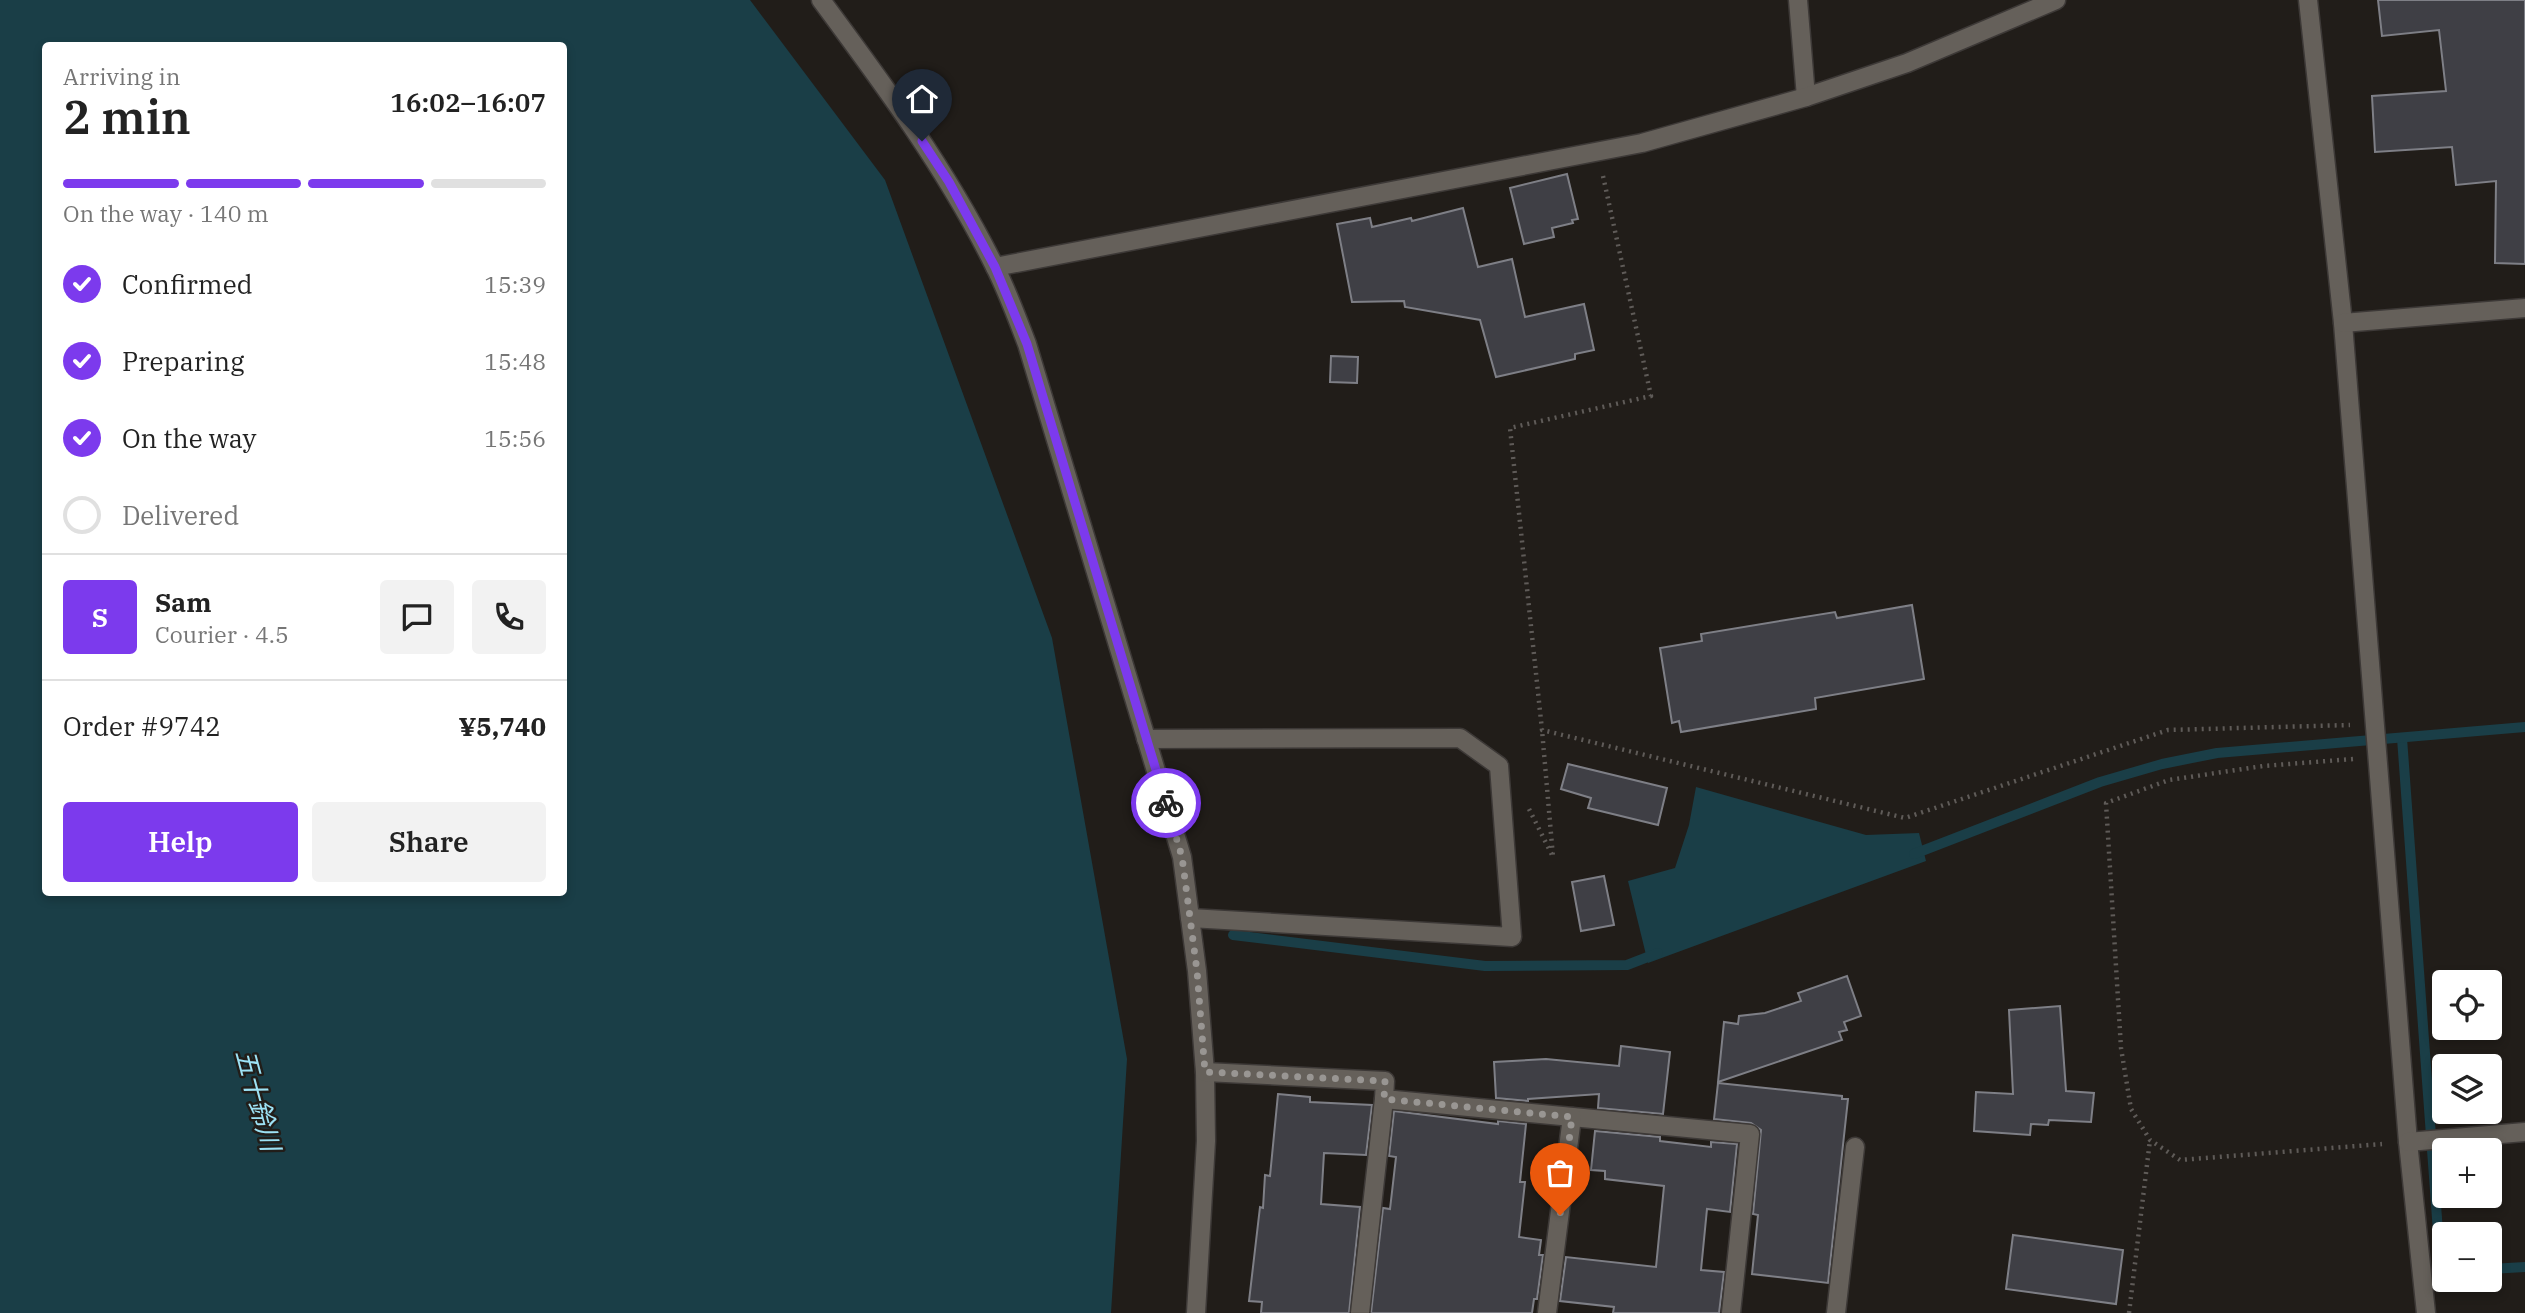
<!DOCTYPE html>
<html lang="en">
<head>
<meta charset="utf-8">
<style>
  body { margin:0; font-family:"IBM Plex Serif","Noto Sans JP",serif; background:#f2f2f2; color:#222; height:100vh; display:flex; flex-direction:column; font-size:26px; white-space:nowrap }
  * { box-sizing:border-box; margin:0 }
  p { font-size:23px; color:#767676 }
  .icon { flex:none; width:38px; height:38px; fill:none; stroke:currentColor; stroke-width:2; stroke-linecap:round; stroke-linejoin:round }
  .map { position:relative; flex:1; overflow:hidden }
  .details { position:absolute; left:42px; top:42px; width:525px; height:854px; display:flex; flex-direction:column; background:#fff; border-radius:7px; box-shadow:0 4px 10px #0003 }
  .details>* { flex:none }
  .tools { position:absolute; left:2432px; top:970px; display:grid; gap:14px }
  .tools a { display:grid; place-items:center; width:70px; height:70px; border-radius:7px; background:#fff; box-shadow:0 4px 10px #0003; font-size:35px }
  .pin { position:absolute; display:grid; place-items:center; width:60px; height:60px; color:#fff; margin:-72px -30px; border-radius:50% 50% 50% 0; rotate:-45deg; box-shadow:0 0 7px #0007 }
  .pin .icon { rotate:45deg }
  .courier { position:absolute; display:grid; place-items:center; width:70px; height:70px; margin:-35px; border:5px solid #7c3aed; border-radius:50%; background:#fff; color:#222; box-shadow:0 2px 9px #0007 }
  .headline em { font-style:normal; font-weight:600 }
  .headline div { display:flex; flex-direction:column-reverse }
  .headline { display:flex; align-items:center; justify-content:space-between; height:119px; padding:0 21px }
  h1 { font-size:46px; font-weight:600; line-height:52px }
  .bar { display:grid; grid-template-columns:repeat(4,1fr); gap:10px 7px; align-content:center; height:84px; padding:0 21px }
  .bar i { height:9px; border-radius:5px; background:#e0e0e0 }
  .bar .on { background:#7c3aed }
  .bar p { grid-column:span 4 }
  .line { display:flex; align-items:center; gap:18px; padding:0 21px; border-top:2px solid #e0e0e0 }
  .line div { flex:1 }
  .round { display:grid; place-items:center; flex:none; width:74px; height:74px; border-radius:7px; background:#f2f2f2 }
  ol { padding:0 21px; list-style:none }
  li { display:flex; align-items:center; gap:21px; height:77px }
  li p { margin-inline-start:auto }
  li .icon { padding:7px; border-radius:50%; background:#7c3aed; color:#fff; stroke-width:4 }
  li:last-child { color:#767676 }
  li i { width:38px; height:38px; border:4px solid #e0e0e0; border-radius:50% }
  .primary-button { display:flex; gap:14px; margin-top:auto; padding:14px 21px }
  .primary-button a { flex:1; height:80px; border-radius:7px; background:#7c3aed; color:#fff; font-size:28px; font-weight:600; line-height:80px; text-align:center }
  .primary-button a+a { background:#f2f2f2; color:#222 }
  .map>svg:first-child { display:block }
</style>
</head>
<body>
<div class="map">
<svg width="2525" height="1313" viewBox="0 0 2525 1313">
  <rect width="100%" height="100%" fill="#211d19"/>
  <g fill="#1a3e47" fill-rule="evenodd">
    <path d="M0 0H750L885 180 1052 638 1127 1059 1111 1313H0ZM46 46H564V892H46Z"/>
    <polygon points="1696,787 1866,835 1919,833 1926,861 1648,963 1628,881 1675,868 1689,825"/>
  </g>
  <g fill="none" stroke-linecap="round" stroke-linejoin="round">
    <g stroke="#1a3e47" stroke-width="10">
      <polyline points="2402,738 2441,1273 2445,1273"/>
      <polyline points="1914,854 2100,782 2162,764 2217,753 2525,727"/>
      <polyline points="1233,935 1485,966 1627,965 1658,953"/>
      <polyline points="2490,1269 2525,1267"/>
    </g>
  </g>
  <g fill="#3f3f45" stroke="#7e7f86" stroke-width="2">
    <polygon points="2378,0 2525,0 2525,264 2495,263 2496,181 2456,185 2452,147 2375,152 2372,96 2446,91 2439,30 2382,36"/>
    <polygon points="1567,174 1578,219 1572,220 1573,223 1552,228 1554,237 1524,244 1510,188"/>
    <polygon points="1463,208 1478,267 1512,259 1525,317 1584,304 1594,350 1575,354 1575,359 1496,377 1480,320 1405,307 1404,301 1352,302 1337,224 1370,218 1372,227 1411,218 1412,221"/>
    <polygon points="1331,356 1358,357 1357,383 1330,382"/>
    <polygon points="1912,605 1924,679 1815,698 1816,709 1681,732 1679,721 1672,723 1660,648 1702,641 1701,634 1835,612 1837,618"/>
    <polygon points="1568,764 1667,788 1658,825 1588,808 1591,798 1561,789"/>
    <polygon points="1604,876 1614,925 1581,931 1572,882"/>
    <polygon points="1847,976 1861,1016 1844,1022 1847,1030 1839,1032 1842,1040 1718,1082 1724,1022 1738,1024 1739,1016 1765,1013 1801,1001 1798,993"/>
    <polygon points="2060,1006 2066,1091 2094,1093 2091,1122 2049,1120 2048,1125 2031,1124 2030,1135 1974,1131 1976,1092 2013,1094 2009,1010"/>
    <polygon points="1621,1046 1670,1052 1663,1114 1598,1108 1599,1094 1528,1099 1528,1101 1496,1098 1494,1062 1546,1059 1619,1066"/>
    <polygon points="1718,1083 1842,1096 1842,1099 1848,1099 1828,1283 1752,1274 1758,1215 1753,1214 1761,1130 1751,1123 1714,1119"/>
    <polygon points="1278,1094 1310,1097 1310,1102 1372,1105 1366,1155 1324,1153 1321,1204 1360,1207 1349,1313 1261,1313 1262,1302 1249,1301 1260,1207 1263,1208 1265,1175 1270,1176"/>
    <polygon points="1394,1111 1498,1124 1498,1121 1526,1124 1520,1182 1525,1182 1519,1237 1541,1240 1539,1255 1543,1255 1537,1299 1534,1299 1532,1313 1371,1313 1383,1208 1390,1209 1396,1157 1389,1156"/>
    <polygon points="1595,1131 1660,1137 1660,1141 1711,1147 1711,1142 1737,1144 1730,1212 1707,1209 1701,1270 1724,1272 1719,1313 1613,1313 1614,1307 1560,1301 1566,1257 1656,1267 1664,1186 1605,1179 1605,1171 1591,1170"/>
    <polygon points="2013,1235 2123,1250 2116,1304 2006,1289"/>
  </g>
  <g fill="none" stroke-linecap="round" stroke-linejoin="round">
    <defs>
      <g id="minor">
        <path d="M821 0C884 85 947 170 994 265 1007 290 1017 318 1027 344L1182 857 1197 971 1205 1072 1206 1141 1196 1313"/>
        <polyline points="1798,0 1806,97"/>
        <polyline points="2308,0 2343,323 2408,1142 2426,1313"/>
        <polyline points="995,267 1642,143 1806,97 1907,63 2056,0"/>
        <polyline points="2343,323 2525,308"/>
        <polyline points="1146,739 1460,738 1499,766 1512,937 1190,918"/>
        <polyline points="1205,1072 1385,1081 1384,1099 1750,1134 1731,1313"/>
        <polyline points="2408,1142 2525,1132"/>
        <polyline points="1360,1313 1384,1099"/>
        <polyline points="1547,1313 1572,1117"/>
        <polyline points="1836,1313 1855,1147"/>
      </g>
    </defs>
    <use href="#minor" stroke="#3d3937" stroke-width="21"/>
    <g stroke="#5f5b58" stroke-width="4.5" stroke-dasharray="2 5" stroke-linecap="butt">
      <polyline points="1603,176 1651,396 1510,428 1542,730 1905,818 2168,730 2350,725"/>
      <polyline points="2353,759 2263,766 2169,780 2106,803 2121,1048 2131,1109 2150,1140 2180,1160 2382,1144"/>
      <polyline points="1529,809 1553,857 1542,730"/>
      <polyline points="2129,1313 2150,1140"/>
    </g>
    <use href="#minor" stroke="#65605a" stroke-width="18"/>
  </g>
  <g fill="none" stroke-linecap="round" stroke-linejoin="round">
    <polyline stroke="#999693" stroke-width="7" stroke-dasharray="0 12.6" points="1166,803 1182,857 1197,971 1205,1072 1385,1081 1384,1099 1572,1117 1560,1215"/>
    <polyline stroke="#7c3aed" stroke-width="9" points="922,141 949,182 995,267 1027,344 1166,803"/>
  </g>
  <g text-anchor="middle" stroke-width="5" stroke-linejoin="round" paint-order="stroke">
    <g font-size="26" font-style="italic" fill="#9de2f5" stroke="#211d19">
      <text transform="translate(258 1100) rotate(75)" y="9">五十鈴川</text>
    </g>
  </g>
</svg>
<div class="tools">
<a><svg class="icon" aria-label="locate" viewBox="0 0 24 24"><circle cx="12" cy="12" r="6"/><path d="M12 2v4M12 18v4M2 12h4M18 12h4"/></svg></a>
<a><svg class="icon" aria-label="layers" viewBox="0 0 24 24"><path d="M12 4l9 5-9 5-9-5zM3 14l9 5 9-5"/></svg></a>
<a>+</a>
<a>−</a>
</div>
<div class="pin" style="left:1560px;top:1215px;background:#ea580c"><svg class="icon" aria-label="bag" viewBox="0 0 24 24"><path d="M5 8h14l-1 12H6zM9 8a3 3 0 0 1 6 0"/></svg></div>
<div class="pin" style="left:922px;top:141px;background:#1f2937"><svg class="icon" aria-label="home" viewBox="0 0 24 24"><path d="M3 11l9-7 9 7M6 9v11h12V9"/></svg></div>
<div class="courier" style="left:1166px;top:803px"><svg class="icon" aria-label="bike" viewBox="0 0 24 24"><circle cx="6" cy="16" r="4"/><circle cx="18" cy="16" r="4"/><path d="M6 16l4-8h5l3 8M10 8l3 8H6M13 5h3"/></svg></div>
<section class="details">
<div class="headline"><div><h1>2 min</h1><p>Arriving in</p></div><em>16:02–16:07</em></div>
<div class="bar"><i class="on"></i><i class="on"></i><i class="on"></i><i></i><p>On the way · 140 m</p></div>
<ol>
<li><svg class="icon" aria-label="check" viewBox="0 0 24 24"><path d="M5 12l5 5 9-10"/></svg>Confirmed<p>15:39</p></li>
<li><svg class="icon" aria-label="check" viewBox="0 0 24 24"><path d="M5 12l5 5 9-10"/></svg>Preparing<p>15:48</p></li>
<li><svg class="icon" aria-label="check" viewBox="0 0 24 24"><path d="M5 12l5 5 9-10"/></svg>On the way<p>15:56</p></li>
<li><i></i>Delivered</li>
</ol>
<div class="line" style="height:126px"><b class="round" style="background:#7c3aed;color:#fff">S</b><div><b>Sam</b><p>Courier · 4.5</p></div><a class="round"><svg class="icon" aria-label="chat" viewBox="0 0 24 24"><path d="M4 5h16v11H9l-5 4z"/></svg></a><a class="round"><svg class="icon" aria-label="phone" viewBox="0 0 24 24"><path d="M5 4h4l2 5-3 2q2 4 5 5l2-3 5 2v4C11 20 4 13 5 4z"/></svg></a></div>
<div class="line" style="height:91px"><div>Order #9742</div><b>¥5,740</b></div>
<div class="primary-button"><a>Help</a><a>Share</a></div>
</section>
</div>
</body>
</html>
